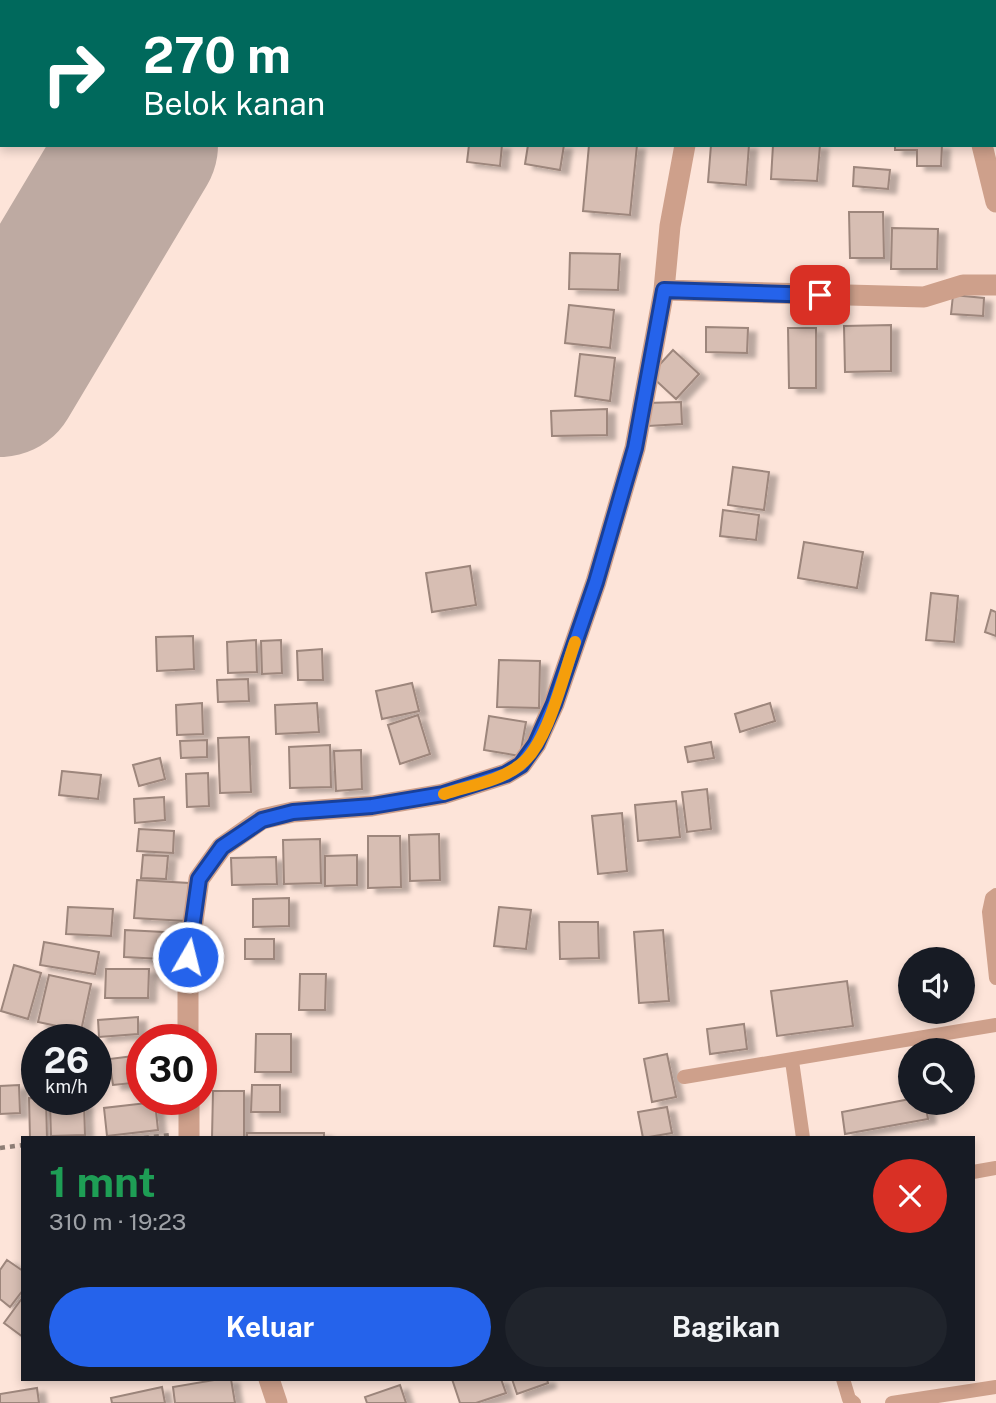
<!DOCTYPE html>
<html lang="id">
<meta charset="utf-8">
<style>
:root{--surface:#171b24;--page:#20242c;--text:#f1f3f6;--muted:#9ea1a6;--accent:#2563eb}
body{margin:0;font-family:"Public Sans",sans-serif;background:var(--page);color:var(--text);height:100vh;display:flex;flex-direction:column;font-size:26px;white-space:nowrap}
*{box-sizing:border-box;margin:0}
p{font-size:23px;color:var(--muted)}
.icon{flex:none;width:38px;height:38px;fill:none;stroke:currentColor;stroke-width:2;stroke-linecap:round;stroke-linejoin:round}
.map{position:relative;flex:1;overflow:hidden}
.details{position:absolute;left:21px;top:1136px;width:954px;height:245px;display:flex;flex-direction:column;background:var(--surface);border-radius:0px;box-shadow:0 4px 10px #0003}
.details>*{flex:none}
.top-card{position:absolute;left:0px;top:0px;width:998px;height:147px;box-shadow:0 4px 10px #0003;background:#00695c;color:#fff;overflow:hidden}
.fabs{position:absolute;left:898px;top:947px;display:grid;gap:14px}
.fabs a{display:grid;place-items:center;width:77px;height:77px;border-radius:50%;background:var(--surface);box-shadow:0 4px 10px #0003;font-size:35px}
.speed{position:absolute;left:21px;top:1024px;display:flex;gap:14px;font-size:35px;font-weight:700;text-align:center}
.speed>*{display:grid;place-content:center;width:91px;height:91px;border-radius:50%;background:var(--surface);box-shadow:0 4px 10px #0003;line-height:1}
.speed small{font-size:18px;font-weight:400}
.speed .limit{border:10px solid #d22;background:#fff;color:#111}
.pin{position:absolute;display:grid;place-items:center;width:60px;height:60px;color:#fff;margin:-30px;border-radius:14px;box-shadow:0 4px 10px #0006}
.me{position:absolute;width:77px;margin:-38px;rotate:8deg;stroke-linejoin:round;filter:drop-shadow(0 0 5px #0008)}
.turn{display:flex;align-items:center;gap:24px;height:147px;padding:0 28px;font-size:32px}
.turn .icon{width:91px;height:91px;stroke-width:2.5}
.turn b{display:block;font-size:49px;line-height:60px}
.round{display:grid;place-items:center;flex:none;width:74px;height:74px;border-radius:37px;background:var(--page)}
.summary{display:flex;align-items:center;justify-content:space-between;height:119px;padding:0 28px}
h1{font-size:42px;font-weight:700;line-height:52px;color:#1e9e55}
.action{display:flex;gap:14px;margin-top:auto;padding:14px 28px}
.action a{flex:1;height:80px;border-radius:42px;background:var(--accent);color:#fff;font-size:28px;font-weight:700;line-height:80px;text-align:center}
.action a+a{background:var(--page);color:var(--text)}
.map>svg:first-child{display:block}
</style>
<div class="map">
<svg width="996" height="1403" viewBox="0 0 996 1403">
<defs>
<filter id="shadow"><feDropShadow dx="8" dy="4.5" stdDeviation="2" flood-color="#0004"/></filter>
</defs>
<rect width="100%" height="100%" fill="#fde4d9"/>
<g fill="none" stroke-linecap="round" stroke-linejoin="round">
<path stroke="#beaaa2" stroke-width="158" d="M226 2 227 0
M0 378 139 145"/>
</g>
<path fill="#d7beb3" stroke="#9d867c" stroke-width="2" filter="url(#shadow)" d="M469 145H502L500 166 467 162Z
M528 145H564L560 170 525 164Z
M589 145H637L630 215 583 211Z
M711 145H749L746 185 708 182Z
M773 145H820L817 181 771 179Z
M895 145H942L941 166H917V150H895Z
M854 167 890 170 888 189 853 186Z
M849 212H883L884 258H850Z
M892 228 938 229 937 269H891Z
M570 253 620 254 618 290 569 289Z
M953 295 984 298 983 316 951 314Z
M569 305 614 310 610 348 565 343Z
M891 325V371L845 372 844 326Z
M706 327 748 328 747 353 706 352Z
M788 328H816V388H789Z
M673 350 699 374 676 399 650 375Z
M580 354 615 358 610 401 575 396Z
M681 402 682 424 648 426 647 403Z
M607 409V435L552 436 551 411Z
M733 467 769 472 764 510 728 505Z
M723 510 759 515 756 540 720 536Z
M804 542 863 552 857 588 798 578Z
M470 566 476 605 432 612 426 573Z
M931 593 958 596 954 642 926 640Z
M991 610 996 612V636L985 632Z
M193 636 194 669 157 671 156 637Z
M256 640 257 672 228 673 227 642Z
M281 640 282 673 262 674 261 641Z
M322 649 323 680H298L297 651Z
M499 660 540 661 539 708 497 707Z
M248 679 249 701 218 702 217 680Z
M412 683 419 711 382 719 376 691Z
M202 703 203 734 177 735 176 705Z
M317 703 319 732 276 734 275 705Z
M770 703 775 721 740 732 735 714Z
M418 715 430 754 400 764 388 725Z
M489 716 526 722 520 756 484 750Z
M249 737 251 792 220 793 218 738Z
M207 740V757L181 758 180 741Z
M711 742 714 758 688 762 685 747Z
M330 745 331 787 290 788 289 747Z
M361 750 362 789 336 791 334 751Z
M160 758 165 779 139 786 133 765Z
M62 771 101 775 98 799 59 795Z
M208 773 209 806 187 807 186 774Z
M707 789 711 829 687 832 682 792Z
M164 797 165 820 135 823 134 799Z
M676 801 680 837 638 841 635 805Z
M622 813 627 871 598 874 592 816Z
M139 829 174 831 173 853 137 851Z
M439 834 440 880 410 881 409 835Z
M368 836H400L401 887 368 888Z
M320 839 321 883 284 884 283 840Z
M143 855 168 856 166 879 141 878Z
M357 855V885L325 886V856Z
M276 857 277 884 232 885 231 858Z
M137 880 189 883 186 921 134 918Z
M289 898V926L253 927V899Z
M68 907 113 909 111 936 66 934Z
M499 907 531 910 526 949 494 946Z
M559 922H598L599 958 560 959Z
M125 930 164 932 162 959 124 957Z
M663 930 669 1001 639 1003 634 932Z
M245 939H274V959H245Z
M44 942 99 952 95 974 40 965Z
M14 965 41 973 28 1019 1 1011Z
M106 969H149L148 998H105Z
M300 974H326L325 1010H299Z
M49 975 91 984 81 1031 38 1022Z
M847 981 853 1026 777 1036 771 991Z
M138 1017V1034L99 1037 98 1020Z
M744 1024 747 1049 710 1054 707 1029Z
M256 1034H291V1072H255Z
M667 1054 676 1097 652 1102 644 1059Z
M142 1055V1082L113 1085 109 1059Z
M19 1085 20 1113 0 1114V1086Z
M252 1085H280V1112H251Z
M213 1091H244V1138H212Z
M29 1098 46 1099 47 1138H30Z
M910 1099V1102H925L928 1119 845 1134 842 1112Z
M155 1102 158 1130 107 1136 104 1108Z
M84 1103 85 1135 51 1136 50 1104Z
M667 1107 672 1133 643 1138 638 1112Z
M247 1133H324V1138H247Z
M7 1260 23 1271V1290L10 1307 0 1299V1270Z
M23 1297V1337L4 1323Z
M220 1379H231L235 1403H175L173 1387Z
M452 1379H501L506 1393 476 1403H460Z
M512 1379H547L548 1383 517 1394Z
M400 1385 406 1403H367L365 1397Z
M162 1387 165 1403H112L111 1398Z
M37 1388 39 1403H0V1394Z"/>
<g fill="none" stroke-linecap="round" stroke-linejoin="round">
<path stroke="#8e7e76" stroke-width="4.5" stroke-dasharray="5 5" stroke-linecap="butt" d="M144 1138 170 1135
M0 1148 23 1145"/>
<path stroke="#cea08b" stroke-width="14" d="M42 0 46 2
M178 0 181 2
M996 895 992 898 989 912 996 978
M792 1061 803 1138
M684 1077 996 1025
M973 1172 996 1168
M843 1379 849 1399 854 1403
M892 1403 996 1387"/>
<path stroke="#cea08b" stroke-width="21" d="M731 2 732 0
M982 145 996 202
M664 290 924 297 963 285H996
M188 1040V957L199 879 222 847 262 819 293 812 372 806 443 794 506 774 521 765 536 744 554 704 596 582 635 448 664 290 670 226 685 145
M189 1099V1138
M269 1379 277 1403"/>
</g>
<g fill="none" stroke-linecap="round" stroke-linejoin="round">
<g stroke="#184099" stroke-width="18">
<path id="route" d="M188 957 199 879 222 847 262 820 293 812 372 806 443 794 506 774 521 765 536 744 554 704 596 582 635 448 664 290 820 295"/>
</g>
<use href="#route" stroke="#2563eb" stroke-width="12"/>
<path stroke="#f59e0b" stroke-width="12" d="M444 794C468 786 500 781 520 765 548 744 563 676 575 642"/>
</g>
</svg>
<div class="fabs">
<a><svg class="icon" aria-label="sound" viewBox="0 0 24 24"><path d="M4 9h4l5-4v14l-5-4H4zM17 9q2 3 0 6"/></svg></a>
<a><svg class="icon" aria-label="search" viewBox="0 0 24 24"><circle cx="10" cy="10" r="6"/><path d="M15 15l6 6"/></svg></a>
</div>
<div class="speed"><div>26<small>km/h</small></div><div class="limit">30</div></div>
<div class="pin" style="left:820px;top:295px;background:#d93025"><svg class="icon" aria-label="arrive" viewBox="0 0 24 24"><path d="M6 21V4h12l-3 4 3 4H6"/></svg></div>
<svg class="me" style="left:188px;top:957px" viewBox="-20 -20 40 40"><circle r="17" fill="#2563eb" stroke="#fff" stroke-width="3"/><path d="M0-11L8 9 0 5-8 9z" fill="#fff"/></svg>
<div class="top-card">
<div class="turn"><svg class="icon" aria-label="right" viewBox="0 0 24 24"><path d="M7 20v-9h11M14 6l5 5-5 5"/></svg><div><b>270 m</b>Belok kanan</div></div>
</div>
<section class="details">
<div class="summary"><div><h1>1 mnt</h1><p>310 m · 19:23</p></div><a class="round" style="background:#d93025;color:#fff"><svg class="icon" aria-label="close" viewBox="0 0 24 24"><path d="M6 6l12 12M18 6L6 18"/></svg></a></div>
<div class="action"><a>Keluar</a><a>Bagikan</a></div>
</section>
</div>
